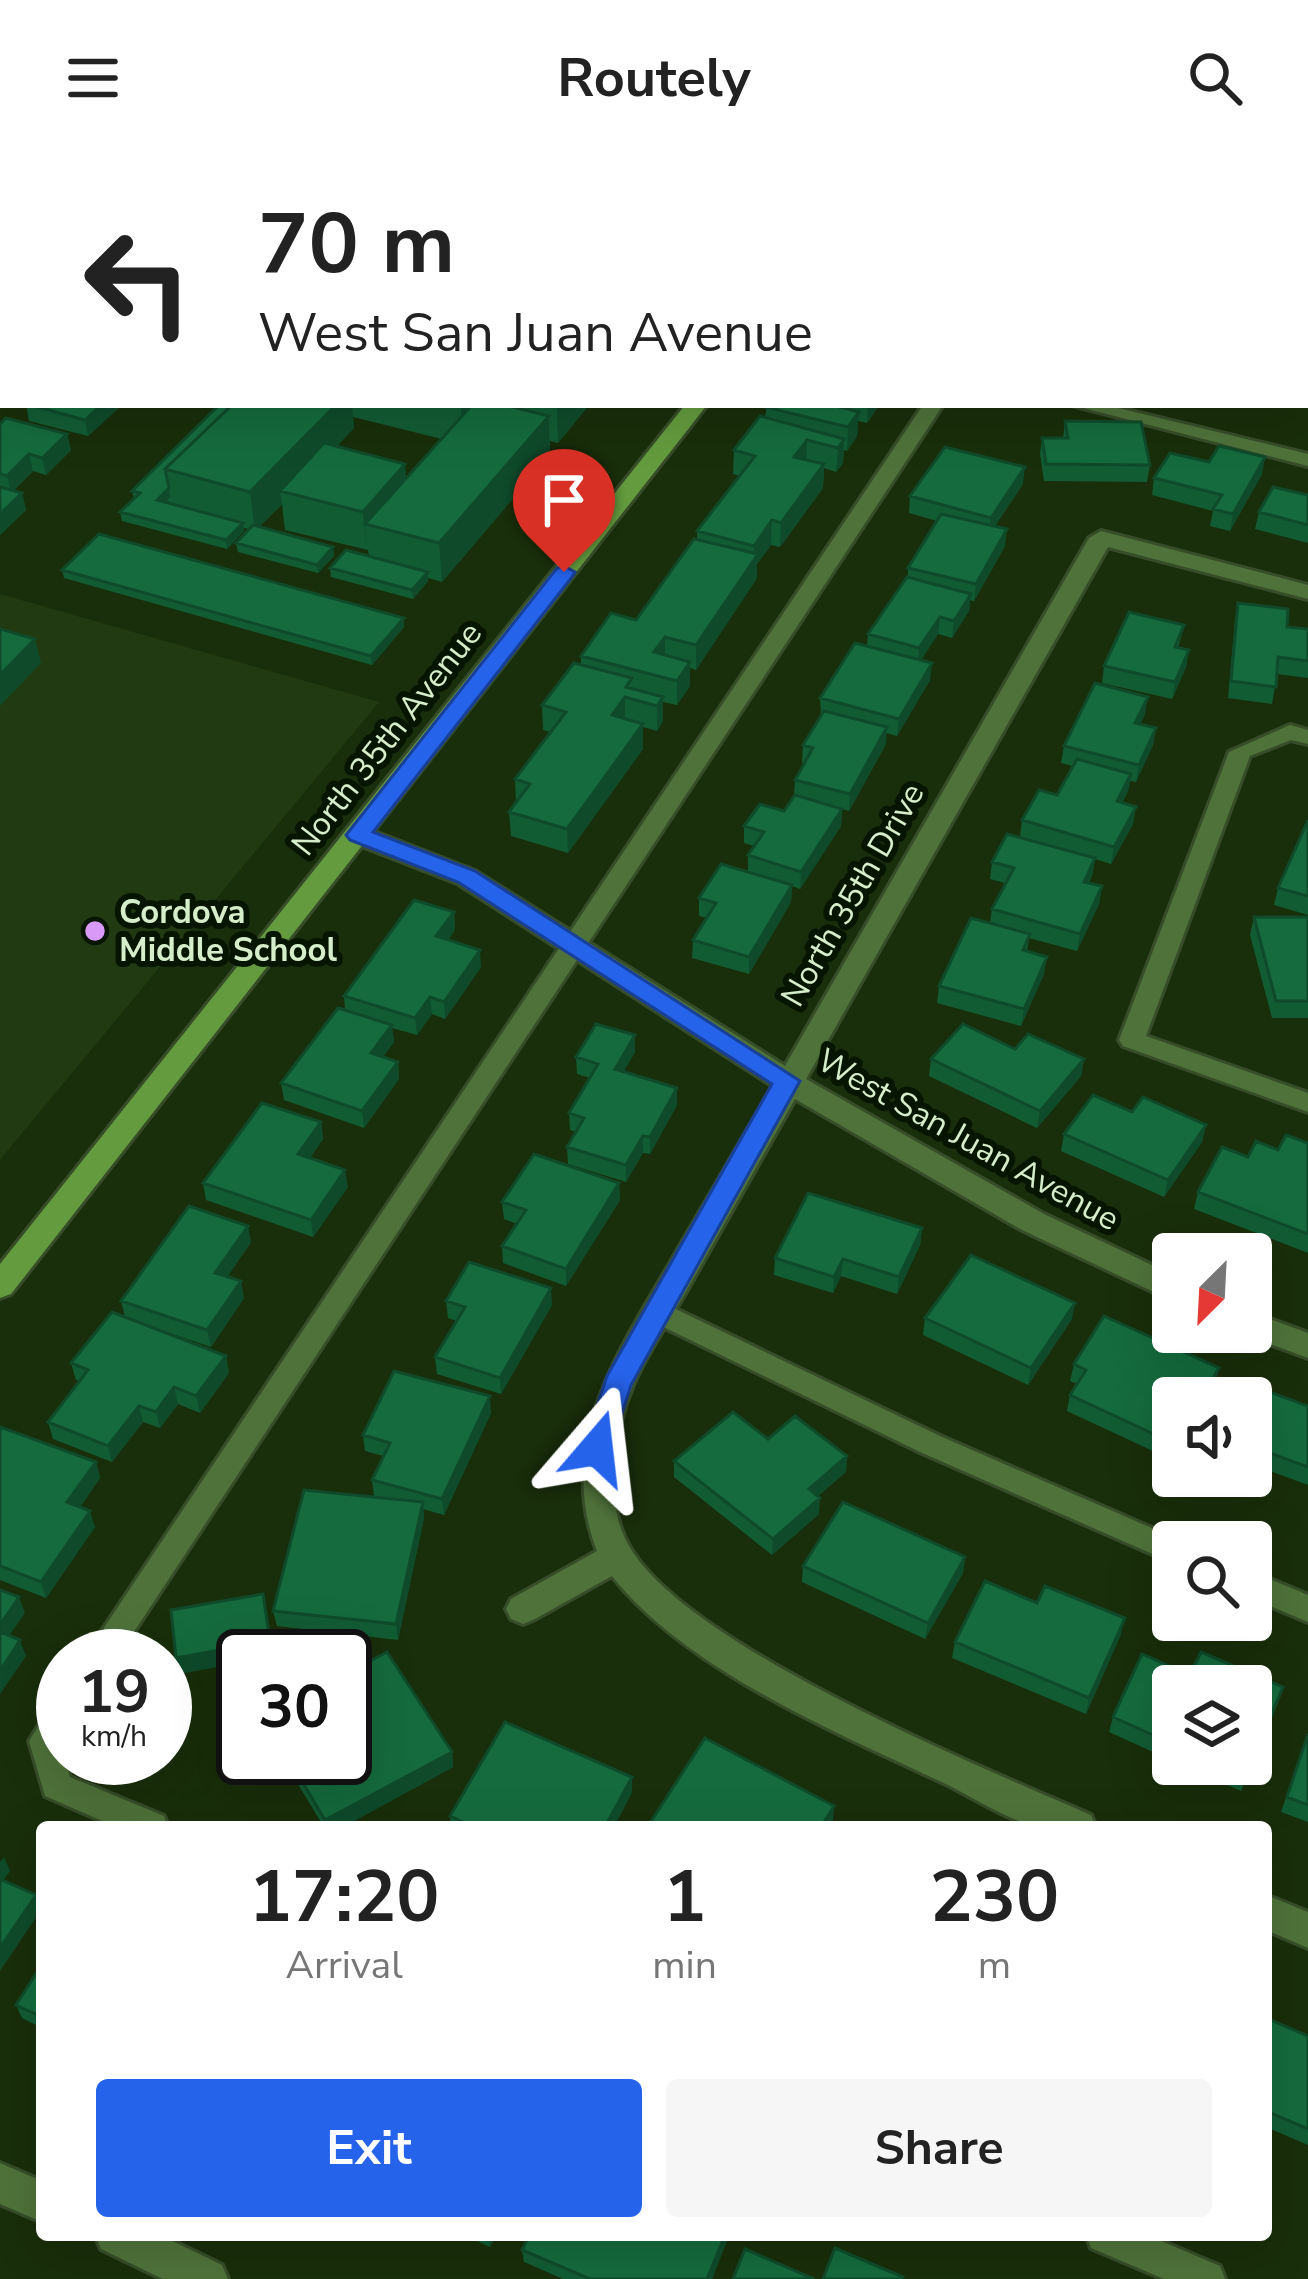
<!DOCTYPE html>
<style>
:root{--surface:#fff;--page:#f6f6f6;--text:#222;--muted:#767676;--accent:#2563eb}
body{margin:0;font-family:"Nunito Sans",sans-serif;background:var(--page);color:var(--text);height:100vh;display:flex;flex-direction:column;font-size:45px;white-space:nowrap}
*{box-sizing:border-box;margin:0}
p{font-size:39px;color:var(--muted)}
.icon{flex:none;width:66px;height:66px;fill:none;stroke:currentColor;stroke-width:2;stroke-linecap:round;stroke-linejoin:round}
.map{position:relative;flex:1;overflow:hidden}
.details{position:absolute;left:36px;top:1665px;width:1236px;height:420px;display:flex;flex-direction:column;background:var(--surface);border-radius:12px;box-shadow:0 12px 48px #0002}
.details>*{flex:none}
.hud{position:absolute;left:0px;top:0px;width:1308px;height:252px;box-shadow:0 12px 48px #0002;background:#fff;color:var(--text);overflow:hidden}
.needle{width:78px;rotate:204deg}
.fabs{position:absolute;left:1152px;top:1077px;display:grid;gap:24px}
.fabs a{display:grid;place-items:center;width:120px;height:120px;border-radius:12px;background:var(--surface);box-shadow:0 12px 48px #0002;font-size:60px}
.speed{position:absolute;left:36px;top:1473px;display:flex;gap:24px;font-size:60px;font-weight:700;text-align:center}
.speed>*{display:grid;place-content:center;width:156px;height:156px;border-radius:50%;background:var(--surface);box-shadow:0 12px 48px #0002;line-height:1}
.speed small{font-size:30px;font-weight:400}
.speed .limit{border:6px solid #111;border-radius:18px;background:#fff;color:#111}
.pin{position:absolute;display:grid;place-items:center;width:102px;height:102px;color:#fff;margin:-123px -51px;border-radius:50% 50% 50% 0;rotate:-45deg;box-shadow:0 0 12px #0007}
.pin .icon{rotate:45deg}
.me{position:absolute;width:132px;margin:-66px;rotate:17deg;stroke-linejoin:round;filter:drop-shadow(0 0 9px #0008)}
.turn{display:flex;align-items:center;gap:42px;height:252px;padding:0 60px;font-size:54px}
.turn .icon{width:156px;height:156px;stroke-width:2.5}
.turn b{display:block;font-size:84px;line-height:102px}
.eta{display:flex;justify-content:space-evenly;align-items:center;height:204px;text-align:center}
.eta b{font-size:72px;font-weight:700;line-height:84px}
.primary-button{display:flex;gap:24px;margin-top:auto;padding:24px 60px}
.primary-button a{flex:1;height:138px;border-radius:12px;background:var(--accent);color:#fff;font-size:48px;font-weight:700;line-height:138px;text-align:center}
.primary-button a+a{background:var(--page);color:var(--text)}
header{display:flex;justify-content:space-between;align-items:center;height:156px;padding:0 60px;background:var(--surface);font-size:54px;font-weight:700}
.map>svg:first-child{display:block}
</style>
<header><svg class="icon" aria-label="menu" viewBox="0 0 24 24"><path d="M4 6h16M4 12h16M4 18h16"/></svg>Routely<svg class="icon" aria-label="search" viewBox="0 0 24 24"><circle cx="10" cy="10" r="6"/><path d="M15 15l6 6"/></svg></header>
<div class="map">
<svg width="1308" height="2123" viewBox="0 0 1308 2123">
<rect width="100%" height="100%" fill="#192e0a"/>
<path fill="#223a11" d="M0 438 379 546 0 1004Z"/>
<g fill="none" stroke-linecap="round" stroke-linejoin="round">
<g stroke="#374d29" stroke-width="6">
<path id="lane" d="M0 0 10 3H3V11Z
M923 249H943L118 1500H85Z
M1072 249H1106L1308 298V310Z
M1290 569 1308 574V588L1291 584 1250 600 1146 880 1308 937V956L1123 890 1119 884 1229 596Z
M657 1144 940 1280 1184 1386H1173V1407L920 1296 647 1163 643 1155 647 1147Z
M1251 1415 1308 1439V1466L1251 1442Z
M63 1544 61 1587 70 1621 164 1660 168 1671H116L45 1640 29 1585 52 1548Z
M1086 2079H1147L1220 2110 1225 2123H1164L1091 2092Z"/>
</g>
<g stroke="#374d29" stroke-width="6">
<path id="street" d="M0 113 3 114V126L0 125Z
M1305 175H1308V188H1305Z
M1101 375 1308 429V443L1108 391 806 923 1044 1058 1173 1119V1145L1022 1074 795 943C759 1006 723 1070 687 1134 669 1165 647 1196 633 1229 614 1274 603 1346 629 1390 686 1490 981 1611 1091 1659L1096 1671C1079 1671 1058 1674 1041 1671 1010 1666 976 1643 948 1629 840 1578 687 1515 612 1420L535 1463 523 1468 511 1463 506 1453 511 1443 597 1395C554 1284 623 1190 676 1097 708 1041 741 986 773 930L457 727 349 685 345 679 358 670 367 673 475 715 785 910 1089 382Z
M1251 1156 1308 1177V1202L1240 1177 1251 1176Z
M1266 1739 1308 1756V1792L1266 1774Z
M0 2007 42 2025V2066L0 2048Z
M95 2079H160L222 2109 228 2123H163L101 2093Z"/>
</g>
<g stroke="#374d29" stroke-width="6">
<path id="secondary" d="M492 0H522L525 3H495Z
M880 0H900L878 3Z
M685 249H707L11 1138 0 1142V1108Z"/>
</g>
<use href="#lane" fill="#4f723a" fill-rule="evenodd"/>
<use href="#street" fill="#4f723a" fill-rule="evenodd"/>
<use href="#secondary" fill="#649b3e" fill-rule="evenodd"/>
</g>
<path fill="#125c34" fill-rule="evenodd" d="M142 0H188L185 3H156Z
M969 0H1126L1124 3H984Z
M26 249H122L88 280 29 265Z
M219 249H589L558 287 550 285V299L442 426 428 422V425L413 443 331 421 330 412 369 400 368 394 285 374 282 348 259 371 333 391 334 400 318 417 238 396 236 387 249 373 244 372V375L227 393 122 365 120 356 134 343 132 335ZM353 261 442 283 407 322 337 290 354 272Z
M767 249H879L867 267 858 265 857 280 847 295 844 294 843 307 836 316 824 312 823 332 780 391 771 389 757 408V422L696 514 690 512V530L677 549 663 546V565L657 575 643 571V593L568 697 511 680 509 656 516 646 515 623 551 576 543 574 542 549 581 508V500L636 464 697 383V375L740 320 733 318 734 294 765 261Z
M1065 265 1150 309 1147 326 1044 325 1040 298 1042 282H1063Z
M0 268 67 278 71 294 46 319 33 315 13 335 22 337 26 354 0 379Z
M1262 318 1230 375 1210 370 1213 355 1152 339 1154 322Z
M1023 328 995 370 1005 390 974 445 970 444 969 455 952 482 938 478 921 504 930 524 897 580 886 577V588L849 655 842 653 841 670 800 733 792 730 791 746 749 818 692 802 693 784 707 762 699 760V742L748 716V699L754 690 744 687V670L784 655 794 640 795 624 805 607H802L803 589 821 560 820 542 867 490 868 478 908 421V412L937 365 909 357 910 340Z
M1308 339V387L1255 373 1259 356Z
M62 414 404 462V471L372 509 64 422Z
M1238 447 1287 471 1308 473V522L1277 518 1272 548 1228 542 1235 464Z
M1184 469 1178 492 1189 494 1186 511 1172 543 1102 527 1104 510Z
M1145 558 1140 568 1156 572 1153 589 1136 626 1130 625 1128 635 1122 647 1136 651 1133 668 1111 708 1095 703 1092 720 1089 727 1102 730 1099 748 1077 795 1029 782 1027 795 1044 818 1021 870 937 847 939 830 990 767 992 753 1005 727 990 723 992 706 1020 681 1022 664 1057 639 1073 610 1061 607 1064 590Z
M1308 664V759L1274 749 1278 732Z
M454 756 455 774 448 784 481 811 445 863 432 858 417 879 392 872 394 886 382 901 398 906 399 923 364 972 284 944 281 927 345 854 344 840Z
M1254 761H1308V862H1272L1250 779Z
M1015 893 1084 903 1081 920 1037 972 929 920 931 903Z
M635 896 623 916 677 932V949L650 998 643 997 626 1026 568 1008 567 991 576 976 570 974 569 957 590 922 577 918 576 901Z
M1132 956 1206 969 1202 986 1164 1041 1061 995 1064 978Z
M321 966 323 983 310 1002 348 1031 313 1081 206 1044 203 1027Z
M1308 987V1097L1194 1053 1198 1036 1248 1001Z
M619 1027 620 1044 566 1130 503 1107 502 1090 517 1068 504 1063 502 1046Z
M922 1072 920 1089 897 1138 841 1120 833 1137 774 1119 775 1102Z
M251 1086 227 1121 244 1142 211 1191 140 1167 226 1200 229 1217 200 1257 178 1248 160 1272 143 1266 112 1306 53 1283 48 1266 80 1225 76 1224 71 1207 125 1161 121 1145Z
M446 1145 552 1149 501 1238 437 1218 435 1201 457 1165 448 1162Z
M925 1162 1072 1163 1028 1229 923 1179Z
M1074 1208 1215 1229 1207 1242H1173V1299L1170 1303 1067 1255 1070 1239 1077 1228 1070 1225Z
M1251 1242 1308 1250V1329L1251 1308Z
M491 1257 444 1359 423 1353 424 1362 398 1484 277 1470 273 1455 382 1342 374 1340 372 1324 383 1300 365 1295 363 1279Z
M0 1271 96 1306 100 1322 80 1351 95 1371 46 1442 0 1424Z
M768 1283 847 1300 846 1316 818 1340 819 1358 772 1399 674 1321V1305Z
M965 1401 963 1417 925 1483 802 1426 803 1410Z
M1037 1447 1121 1478 1086 1558 952 1502 955 1486Z
M1190 1519 1278 1547 1241 1635 1180 1608H1251L1173 1530V1605L1109 1576 1113 1561Z
M1308 1577V1666L1281 1656Z
M452 1596 453 1611 343 1671H324L282 1602H345Z
M632 1621V1636L614 1671H451L450 1660Z
M42 1808V1872L22 1862 16 1849Z
M1266 1862 1308 1880V1989L1266 1971Z
M464 2079H496L490 2091Z
M729 2079 712 2123H563L524 2106 522 2094Z"/>
<path fill="#0f4b2b" d="M3 36V55L0 58V39Z
M101 249H122L88 280 85 264Z
M336 249H352L354 272 291 338 280 335 282 348 255 375 250 336Z
M462 249H487L464 288 461 250Z
M557 249H589L558 287Z
M868 249H879L867 267Z
M859 256 857 280 847 295 848 271Z
M549 260 550 299 442 426 439 387Z
M67 278 71 294 46 319 42 302Z
M844 283 843 307 836 316 838 292Z
M807 284 806 308 794 301Z
M29 298 33 315 11 337 7 320Z
M1265 301 1262 318 1230 375 1233 358Z
M405 308 409 347 365 368 367 395 363 356Z
M824 308 823 332 780 391 781 367Z
M1025 311 1023 328 989 378 991 362Z
M169 332 170 341 159 353 157 344Z
M22 337 26 354 0 379V358Z
M772 364 771 389 757 408V422L696 514V489L753 405 754 390Z
M243 367 244 375 227 393 226 384Z
M1007 373 1005 390 974 445 976 428Z
M333 391 334 400 318 417 317 409Z
M428 416V425L413 443 412 434Z
M971 438 969 455 952 482 954 465Z
M940 461 938 478 918 509 919 492Z
M404 462V471L372 509 371 500Z
M665 481V506L654 521V496Z
M35 483 41 507 0 550V519Z
M1189 494 1186 511 1172 543 1175 526Z
M690 506V530L677 549V525Z
M932 507 930 524 897 580 899 563Z
M625 541V566L612 559Z
M663 541V565L657 575V550Z
M1148 541 1145 558 1132 584 1135 567Z
M643 568V593L568 697 567 673Z
M887 571 886 588 849 655 850 638Z
M1156 572 1153 589 1136 626 1139 609Z
M1131 618 1128 635 1114 662 1117 645Z
M1136 651 1133 668 1111 708 1114 691Z
M842 653 841 670 800 733 801 716Z
M1095 702 1092 720 1081 743 1084 726Z
M792 729 791 746 749 818V801Z
M1102 730 1099 748 1077 795 1080 778Z
M454 756 455 774 438 797 436 780Z
M480 794 481 811 445 863 444 846Z
M1047 801 1044 818 1021 870 1024 853Z
M430 841 432 858 417 879 415 862Z
M392 869 394 886 373 915 371 897Z
M635 879V896L615 930V913Z
M1084 903 1081 920 1037 972 1040 955Z
M398 906 399 923 364 972 362 955Z
M677 932V949L650 998V981Z
M321 966 323 983 301 1015 298 998Z
M1206 969 1202 986 1164 1041 1168 1024Z
M643 980V997L626 1026V1009Z
M345 1014 348 1031 313 1081 311 1064Z
M619 1027 620 1044 566 1130V1113Z
M248 1070 251 1086 218 1134 215 1117Z
M922 1072 920 1089 897 1138 899 1121Z
M843 1103 841 1120 833 1137 834 1121Z
M241 1125 244 1142 211 1191 207 1174Z
M551 1132 552 1149 501 1238 500 1222Z
M1075 1147 1072 1163 1028 1229 1031 1212Z
M226 1200 229 1217 200 1257 196 1240Z
M1219 1212 1215 1229 1207 1242H1201Z
M174 1231 178 1248 160 1272 156 1256Z
M490 1240 491 1257 444 1359 442 1343Z
M139 1250 143 1266 112 1306 108 1290Z
M847 1300 846 1316 808 1349 809 1333Z
M96 1306 100 1322 72 1363 67 1346Z
M820 1342 819 1358 772 1399 773 1383Z
M423 1346 424 1362 398 1484 396 1468Z
M90 1355 95 1371 46 1442 41 1426Z
M965 1401 963 1417 925 1483 928 1467Z
M263 1438 273 1500H243V1506L180 1518 176 1502Z
M19 1441 25 1457 2 1490 0 1469Z
M1125 1462 1121 1478 1086 1558 1089 1542Z
M20 1484 26 1500 0 1538V1515Z
M452 1596 453 1611 343 1671H327L325 1664Z
M632 1621V1636L614 1671H605Z
M834 1650 833 1665 829 1671H821Z
M4 1701 10 1715 0 1729V1706Z
M36 1739 41 1754 0 1815V1792Z
M489 2079H496L490 2091Z
M725 2079H729L712 2123H707Z"/>
<path fill="#156b3d" stroke="#0f4b2b" stroke-width="3" d="M1273 0H1308V13H1305V3H1271Z
M30 249H101L85 264Z
M219 249H232L165 313 169 332 157 344 243 367 226 384 120 356 140 337 132 335Z
M232 249H336L250 336 165 313Z
M472 249H504L549 260 439 387 365 368Z
M767 249H832L859 256 848 271 765 251Z
M760 260 844 283 838 292 807 284 794 301 824 308 781 367 772 364 754 390 697 375 755 300 734 294Z
M6 262 67 278 42 302 29 298 7 320 0 318V268Z
M1065 265 1141 266 1150 309 1046 308 1042 282H1068Z
M324 287 405 308 363 356 280 335Z
M1219 290 1265 301 1233 358 1213 353 1222 339 1154 322 1170 297 1209 306Z
M945 291 1025 311 991 362 910 340Z
M0 331 22 337 0 358Z
M1273 331 1308 339V369L1259 356Z
M941 358 1007 373 976 428 908 412Z
M253 369 333 391 317 409 236 387Z
M99 378 404 462 371 500 62 414Z
M694 383 758 398 696 489 665 481 654 496 690 506 677 525 581 500 611 457 636 464Z
M346 394 428 416 412 434 330 412Z
M907 421 971 438 954 465 940 461 919 492 868 478Z
M1238 447 1288 453 1287 471 1308 473V505L1278 501 1276 531 1231 525Z
M1129 456 1184 469 1175 491 1189 494 1175 526 1104 510Z
M0 473 35 483 0 519Z
M855 487 932 507 899 563 820 542Z
M574 507 632 522 626 531 663 541 657 550 625 541 612 559 643 568 567 673 509 656 530 628 515 623 566 556 542 549Z
M1095 527 1148 541 1135 567 1156 572 1139 609 1064 590Z
M824 555 887 571 850 638 795 624 813 592 803 589Z
M1077 603 1131 618 1117 645 1136 651 1114 691 1022 664 1039 634 1057 639Z
M795 639 842 653 801 716 748 699 764 676 744 670 760 648 784 655Z
M1308 664V740L1278 732Z
M1007 678 1095 702 1084 726 1102 730 1080 778 992 753 1014 712 992 706Z
M721 708 792 729 749 801 693 784 716 747 699 742Z
M414 744 454 756 436 780 480 794 444 846 430 841 415 862 344 840Z
M1254 761H1308V845H1276Z
M971 762 1030 778 1023 794 1047 801 1024 853 939 830Z
M338 852 392 869 371 897 398 906 362 955 281 927Z
M596 868 635 879 615 913 677 932 650 981 643 980 626 1009 567 991 584 962 569 957 598 908 576 901Z
M963 868 1015 893 1028 878 1084 903 1040 955 931 903Z
M1093 939 1132 956 1143 941 1206 969 1168 1024 1064 978Z
M262 947 321 966 298 998 345 1014 311 1064 203 1027Z
M1286 979 1308 987V1078L1198 1036 1222 991 1248 1001 1256 985 1278 994Z
M534 998 619 1027 566 1113 502 1090 526 1054 502 1046Z
M808 1037 922 1072 899 1121 843 1103 834 1121 775 1102Z
M189 1050 248 1070 215 1117 241 1125 207 1174 121 1145Z
M971 1099 1075 1147 1031 1212 925 1162Z
M469 1106 551 1132 500 1222 435 1201 465 1151 446 1145Z
M112 1156 226 1200 196 1240 174 1231 156 1256 139 1250 108 1290 48 1266 88 1214 71 1207Z
M1104 1160 1219 1212 1201 1242H1173V1287L1070 1239 1086 1214 1074 1208Z
M394 1215 490 1240 442 1343 372 1324 390 1287 363 1279Z
M1240 1225 1308 1250V1311L1251 1290V1242H1232Z
M733 1256 768 1283 795 1260 847 1300 809 1333 820 1342 773 1383 674 1305Z
M0 1271 96 1306 67 1346 90 1355 41 1426 0 1410Z
M304 1334 423 1346 396 1468 273 1455Z
M843 1346 965 1401 928 1467 803 1410Z
M985 1425 1037 1447 1045 1430 1125 1462 1089 1542 955 1486Z
M0 1434 19 1441 0 1469Z
M263 1438 270 1485 176 1502 171 1454Z
M0 1476 20 1484 0 1515Z
M387 1496 452 1596 325 1664 288 1602H345V1518Z
M1201 1496 1283 1531 1246 1620 1219 1608H1251V1530H1173V1588L1113 1561 1142 1498 1190 1519Z
M505 1566 632 1621 605 1671H474L450 1660Z
M1308 1578V1649L1287 1641Z
M705 1582 834 1650 821 1671 648 1670Z
M0 1723 36 1739 0 1792Z
M42 1808V1861L16 1849Z
M1266 1862 1308 1880V1973L1266 1955Z
M529 2079H725L707 2123H590L522 2094Z
M835 2092 903 2121 902 2123H823Z
M745 2093 814 2123H733Z"/>
<path fill="#2563eb" stroke="#184099" stroke-width="3" d="M564 410 575 416 572 421 373 676 475 715 800 925 631 1229 608 1301H587L583 1292 607 1220 772 928 458 726 350 684 346 679 557 412Z"/>
<circle fill="#d99af7" stroke="#061500" stroke-width="4.5" cx="95" cy="775" r="12"/>
<g text-anchor="middle" dominant-baseline="central" stroke-width="12" stroke-linejoin="round" paint-order="stroke">
<g font-size="33" fill="#d6edc9" stroke="#061500">
<text transform="translate(387 583) rotate(-52)">North 35th Avenue</text>
<text transform="translate(853 739) rotate(-60)">North 35th Drive</text>
<text transform="translate(968 984) rotate(29)">West San Juan Avenue</text>
</g>
<g font-size="33" font-weight="bold" fill="#d6edc9" stroke="#061500" text-anchor="start">
<text x="119" y="756">Cordova<tspan x="119" dy="38">Middle School</tspan></text>
</g>
</g>
</svg>
<div class="fabs">
<a><svg class="needle" viewBox="-14 -14 28 28"><path d="M0-13l5 13h-10z" fill="#e53935"/><path d="M0 13l5-13h-10z" fill="#767676"/></svg></a>
<a><svg class="icon" aria-label="sound" viewBox="0 0 24 24"><path d="M4 9h4l5-4v14l-5-4H4zM17 9q2 3 0 6"/></svg></a>
<a><svg class="icon" aria-label="search" viewBox="0 0 24 24"><circle cx="10" cy="10" r="6"/><path d="M15 15l6 6"/></svg></a>
<a><svg class="icon" aria-label="layers" viewBox="0 0 24 24"><path d="M12 4l9 5-9 5-9-5zM3 14l9 5 9-5"/></svg></a>
</div>
<div class="speed"><div>19<small>km/h</small></div><div class="limit">30</div></div>
<div class="pin" style="left:564px;top:416px;background:#d93025"><svg class="icon" aria-label="arrive" viewBox="0 0 24 24"><path d="M6 21V4h12l-3 4 3 4H6"/></svg></div>
<svg class="me" style="left:597px;top:1292px" viewBox="-20 -20 40 40"><path d="M0-17L14 15 0 8-14 15z" fill="#2563eb" stroke="#fff" stroke-width="4"/></svg>
<div class="hud">
<div class="turn"><svg class="icon" aria-label="left" viewBox="0 0 24 24"><path d="M17 20v-9H6M10 6l-5 5 5 5"/></svg><div><b>70 m</b>West San Juan Avenue</div></div>
</div>
<section class="details">
<div class="eta">
<div><b>17:20</b><p>Arrival</p></div>
<div><b>1</b><p>min</p></div>
<div><b>230</b><p>m</p></div>
</div>
<div class="primary-button"><a>Exit</a><a>Share</a></div>
</section>
</div>
